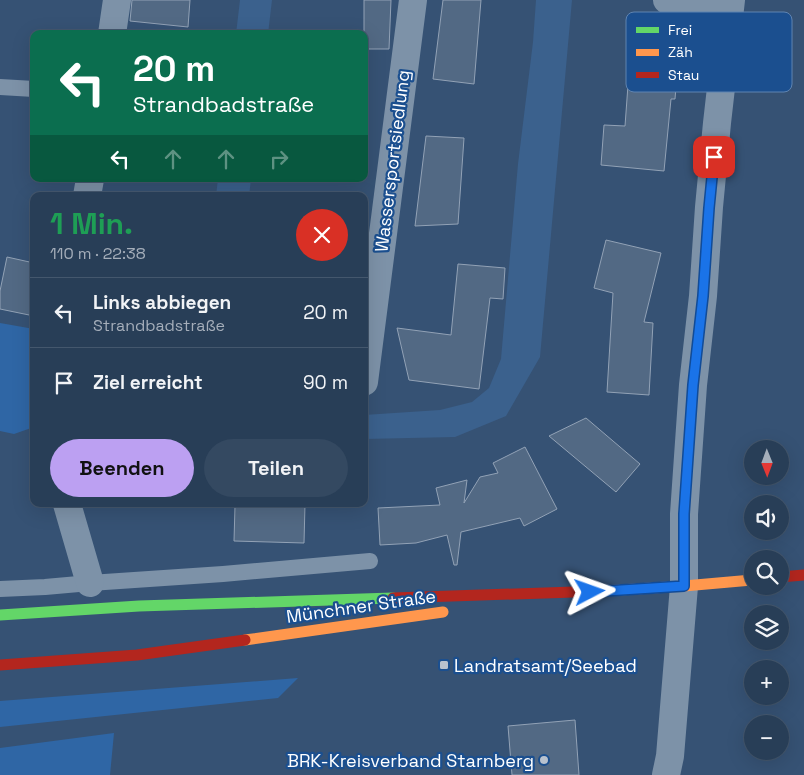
<!DOCTYPE html>
<html lang="de">
<meta charset="utf-8">
<style>
:root{--surface:#283e57;--page:#344961;--text:#f1f3f6;--muted:#a5aeba;--line:#44576d;--accent:#bca0f2}
body{margin:0;font-family:"Space Grotesk",sans-serif;background:var(--page);color:var(--text);height:100vh;display:flex;flex-direction:column;font-size:19px;white-space:nowrap}
*{box-sizing:border-box;margin:0}
p{font-size:16px;color:var(--muted)}
.icon{flex:none;width:28px;height:28px;fill:none;stroke:currentColor;stroke-width:2;stroke-linecap:round;stroke-linejoin:round}
.map{position:relative;flex:1;overflow:hidden}
.details{position:absolute;left:30px;top:192px;width:338px;height:315px;display:flex;flex-direction:column;background:var(--surface);border-radius:10px;box-shadow:0 5px 20px #0002,0 0 0 1px var(--line)}
.details>*{flex:none}
.top-card{position:absolute;left:30px;top:30px;width:338px;height:152px;border-radius:10px;box-shadow:0 5px 20px #0002,0 0 0 1px var(--line);background:#0b6e4f;color:#fff;overflow:hidden}
.needle{width:32px;rotate:179deg}
.fabs{position:absolute;left:744px;top:440px;display:grid;gap:10px}
.fabs a{display:grid;place-items:center;width:45px;height:45px;border-radius:50%;background:var(--surface);box-shadow:0 5px 20px #0002,0 0 0 1px var(--line);font-size:25px}
.pin{position:absolute;display:grid;place-items:center;width:42px;height:42px;color:#fff;margin:-21px;border-radius:10px;box-shadow:0 2px 8px #0006}
.me{position:absolute;width:55px;margin:-28px;rotate:86deg;stroke-linejoin:round;filter:drop-shadow(0 0 4px #0008)}
.turn{display:flex;align-items:center;gap:18px;height:105px;padding:0 20px;font-size:22px}
.turn .icon{width:65px;height:65px;stroke-width:2.5}
.turn b{display:block;font-size:35px;line-height:42px}
.lanes{display:flex;align-items:center;height:48px;padding:0 20px;background:#0003;justify-content:center;gap:25px;direction:ltr}
.lanes .off{opacity:.35}
.round{display:grid;place-items:center;flex:none;width:52px;height:52px;border-radius:26px;background:var(--page)}
.summary{display:flex;align-items:center;justify-content:space-between;height:85px;padding:0 20px}
h1{font-size:30px;font-weight:700;line-height:38px;color:#1e9e55}
.primary-button{display:flex;gap:10px;margin-top:auto;padding:10px 20px}
.primary-button a{flex:1;height:58px;border-radius:30px;background:var(--accent);color:#111;font-size:20px;font-weight:700;line-height:58px;text-align:center}
.primary-button a+a{background:var(--page);color:var(--text)}
ul{padding:0;list-style:none}
li{display:flex;align-items:center;gap:15px;height:70px;padding:0 20px;border-top:1px solid var(--line)}
li div{flex:1}
li b{display:block;font-size:19px}
li em{font-style:normal}
.map>svg:first-child{display:block}
</style>
<div class="map">
<svg width="804" height="775" viewBox="0 0 804 775">
<rect width="100%" height="100%" fill="#365274"/>
<path fill="#2f66a5" d="M0 323 34 329V427L14 434 0 431Z
M298 678 278 698 0 727V701Z
M114 733 110 775H0V748Z"/>
<path fill="#3b618d" d="M240 0H272L268 34H236Z
M536 0H572L540 357 506 416 455 437 364 439V415L440 410 472 402 489 388 501 359 518 164 533 42Z
M218 179H251L249 196H216Z"/>
<path fill="#526984" stroke="#92a2b6" d="M132 0H190L188 27 130 21Z
M364 0H391L389 49H364Z
M443 0H481L474 84 433 79Z
M631 44 679 49 675 99H671L664 171 601 165 604 125 625 126Z
M426 136 464 138 458 224 415 226Z
M606 240 661 253 644 322 653 323 649 395 607 392 613 293 594 288Z
M7 257 34 263V316L0 309V291Z
M458 264 505 268 503 299 490 298 479 389 409 380 397 328 451 335Z
M586 418 640 464 616 492 549 436Z
M525 447 557 509 524 526 520 518 461 532 457 565H454L447 535 416 543 380 545 378 508 440 505 436 488 467 480 464 503 480 477 498 473 493 463Z
M251 504H305L304 543 234 541 235 506H251Z
M575 720 579 775H512L508 726Z"/>
<g fill="none" stroke-linecap="round" stroke-linejoin="round">
<path stroke="#7d92a8" stroke-width="16" d="M0 87 34 89
M0 589 45 587 90 583 223 574 370 561"/>
<path stroke="#7d92a8" stroke-width="28" d="M667 0 730 15
M112 34 117 0
M87 196 90 179
M364 382 413 0
M67 504 90 583
M666 775 670 756 684 586V514L693 385 703 296 709 207 717 123 731 0"/>
<path stroke="#63d668" stroke-width="11" d="M0 615 139 606 393 598"/>
<path stroke="#ff974d" stroke-width="11" d="M603 591 684 586 752 580
M245 640 443 612"/>
<path stroke="#b3261e" stroke-width="11" d="M780 577 804 575
M393 598 603 591
M0 665 137 655 245 640"/>
</g>
<g fill="none" stroke-linecap="round" stroke-linejoin="round">
<g stroke="#114b97" stroke-width="12">
<path id="route" d="M590 592 684 586V514L693 385 703 296 709 208 714 157"/>
</g>
<use href="#route" stroke="#1a73e8" stroke-width="9"/>
</g>
<g fill="#b9c2ce" stroke="#1b4f8f" stroke-width="2">
<rect x="439" y="660" width="10" height="10" rx="2.5"/>
<circle cx="544" cy="760" r="5"/>
</g>
<g text-anchor="middle" dominant-baseline="central" stroke-width="4.5" stroke-linejoin="round" paint-order="stroke">
<g font-size="18" fill="#fff" stroke="#1b4f8f">
<text transform="translate(392 161) rotate(-83)">Wassersportsiedlung</text>
<text transform="translate(361 606) rotate(-8)">Münchner Straße</text>
</g>
<g font-size="18" fill="#fff" stroke="#1b4f8f" text-anchor="start">
<text x="454" y="665">Landratsamt/Seebad</text>
<text x="534" y="760" text-anchor="end">BRK-Kreisverband Starnberg</text>
</g>
</g>
<rect x="626" y="12" width="166" height="80" rx="8" fill="#1b4f8f" stroke="#5f84b1" stroke-width="1"/>
<rect x="636" y="27" width="23" height="6" fill="#63d668"/>
<rect x="636" y="49" width="23" height="7" fill="#ff974d"/>
<rect x="636" y="72" width="23" height="6" fill="#b3261e"/>
<g font-size="14" fill="#fff">
<text x="668" y="35">Frei</text>
<text x="668" y="57">Zäh</text>
<text x="668" y="80">Stau</text>
</g>
</svg>
<div class="fabs">
<a><svg class="needle" viewBox="-14 -14 28 28"><path d="M0-13l5 13h-10z" fill="#e53935"/><path d="M0 13l5-13h-10z" fill="#a5aeba"/></svg></a>
<a><svg class="icon" aria-label="sound" viewBox="0 0 24 24"><path d="M4 9h4l5-4v14l-5-4H4zM17 9q2 3 0 6"/></svg></a>
<a><svg class="icon" aria-label="search" viewBox="0 0 24 24"><circle cx="10" cy="10" r="6"/><path d="M15 15l6 6"/></svg></a>
<a><svg class="icon" aria-label="layers" viewBox="0 0 24 24"><path d="M12 4l9 5-9 5-9-5zM3 14l9 5 9-5"/></svg></a>
<a>+</a>
<a>−</a>
</div>
<div class="pin" style="left:714px;top:157px;background:#d93025"><svg class="icon" aria-label="arrive" viewBox="0 0 24 24"><path d="M6 21V4h12l-3 4 3 4H6"/></svg></div>
<svg class="me" style="left:590px;top:592px" viewBox="-20 -20 40 40"><path d="M0-17L14 15 0 8-14 15z" fill="#1a73e8" stroke="#fff" stroke-width="4"/></svg>
<div class="top-card">
<div class="turn"><svg class="icon" aria-label="left" viewBox="0 0 24 24"><path d="M17 20v-9H6M10 6l-5 5 5 5"/></svg><div><b>20 m</b>Strandbadstraße</div></div>
<div class="lanes"><svg class="icon" aria-label="left" viewBox="0 0 24 24"><path d="M17 20v-9H6M10 6l-5 5 5 5"/></svg><svg class="icon off" aria-label="ahead" viewBox="0 0 24 24"><path d="M12 20V5M6 11l6-6 6 6"/></svg><svg class="icon off" aria-label="ahead" viewBox="0 0 24 24"><path d="M12 20V5M6 11l6-6 6 6"/></svg><svg class="icon off" aria-label="right" viewBox="0 0 24 24"><path d="M7 20v-9h11M14 6l5 5-5 5"/></svg></div>
</div>
<section class="details">
<div class="summary"><div><h1>1 Min.</h1><p>110 m · 22:38</p></div><a class="round" style="background:#d93025;color:#fff"><svg class="icon" aria-label="close" viewBox="0 0 24 24"><path d="M6 6l12 12M18 6L6 18"/></svg></a></div>
<ul>
<li><svg class="icon" aria-label="left" viewBox="0 0 24 24"><path d="M17 20v-9H6M10 6l-5 5 5 5"/></svg><div><b>Links abbiegen</b><p>Strandbadstraße</p></div><em>20 m</em></li>
<li><svg class="icon" aria-label="arrive" viewBox="0 0 24 24"><path d="M6 21V4h12l-3 4 3 4H6"/></svg><div><b>Ziel erreicht</b></div><em>90 m</em></li>
</ul>
<div class="primary-button"><a>Beenden</a><a>Teilen</a></div>
</section>
</div>
